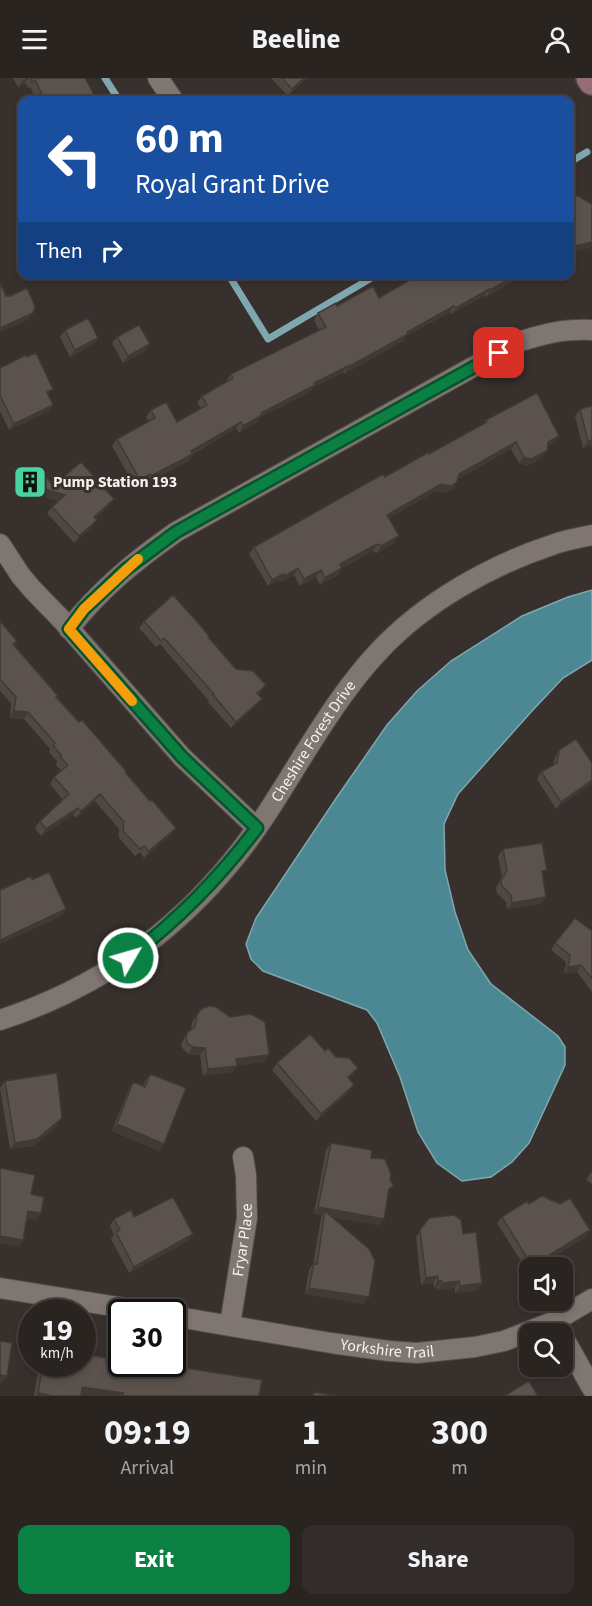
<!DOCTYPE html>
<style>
:root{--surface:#2a2421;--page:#322c2a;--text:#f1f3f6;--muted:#a5a4a5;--line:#46413f;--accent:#0b8043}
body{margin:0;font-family:"Source Sans 3",sans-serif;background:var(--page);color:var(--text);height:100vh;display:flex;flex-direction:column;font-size:22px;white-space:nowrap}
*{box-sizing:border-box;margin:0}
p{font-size:20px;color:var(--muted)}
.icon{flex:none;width:33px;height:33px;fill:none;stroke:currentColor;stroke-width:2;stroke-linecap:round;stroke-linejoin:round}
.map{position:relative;height:1318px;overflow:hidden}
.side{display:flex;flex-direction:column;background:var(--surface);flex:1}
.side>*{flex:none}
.banner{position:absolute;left:18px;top:18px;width:556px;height:183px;border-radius:12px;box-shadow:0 3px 9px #0003,0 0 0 2px var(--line);background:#1a4fa0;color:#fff;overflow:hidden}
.buttons{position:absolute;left:519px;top:1179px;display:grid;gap:12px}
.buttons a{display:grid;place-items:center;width:54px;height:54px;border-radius:12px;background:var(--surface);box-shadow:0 3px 9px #0003,0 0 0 2px var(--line);font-size:30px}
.speed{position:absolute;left:18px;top:1221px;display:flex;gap:12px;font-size:30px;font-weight:700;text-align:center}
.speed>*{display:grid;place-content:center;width:78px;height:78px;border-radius:50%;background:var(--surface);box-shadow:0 3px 9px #0003,0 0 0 2px var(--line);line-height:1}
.speed small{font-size:15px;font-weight:400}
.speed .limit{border:3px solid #111;border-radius:9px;background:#fff;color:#111}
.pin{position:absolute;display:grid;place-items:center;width:51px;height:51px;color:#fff;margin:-26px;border-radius:12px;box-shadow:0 3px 9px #0006}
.me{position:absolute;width:66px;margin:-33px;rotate:52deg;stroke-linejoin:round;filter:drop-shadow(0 0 4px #0008)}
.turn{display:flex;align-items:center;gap:21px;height:126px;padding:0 18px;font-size:27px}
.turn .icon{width:78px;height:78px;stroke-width:2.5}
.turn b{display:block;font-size:42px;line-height:51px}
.then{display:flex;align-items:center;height:57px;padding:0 18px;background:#0003;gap:12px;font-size:22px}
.eta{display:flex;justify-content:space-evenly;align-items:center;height:102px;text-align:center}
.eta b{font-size:36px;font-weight:700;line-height:42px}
.action{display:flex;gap:12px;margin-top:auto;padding:12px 18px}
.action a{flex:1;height:69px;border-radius:12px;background:var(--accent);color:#fff;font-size:24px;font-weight:700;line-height:69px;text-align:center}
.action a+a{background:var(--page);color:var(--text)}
header{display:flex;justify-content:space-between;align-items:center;height:78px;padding:0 18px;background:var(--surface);font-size:27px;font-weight:700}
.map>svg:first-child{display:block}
</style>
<header><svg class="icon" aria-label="menu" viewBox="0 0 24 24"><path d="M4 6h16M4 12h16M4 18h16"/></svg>Beeline<svg class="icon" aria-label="person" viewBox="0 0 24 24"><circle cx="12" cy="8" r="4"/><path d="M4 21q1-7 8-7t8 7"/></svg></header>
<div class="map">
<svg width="592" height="1318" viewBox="0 0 592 1318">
<rect width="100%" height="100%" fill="#38302c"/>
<path fill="#4c8794" stroke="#7fa7af" stroke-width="1.5" d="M592 512V582L563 600 531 634 458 716 444 746 445 792 455 834 468 872 491 906 558 958 565 969V987L529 1065 512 1084 491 1099 462 1103 437 1085 418 1054 400 999 377 945 367 932 263 893 251 881 246 866 256 840 337 719 387 647 417 613 451 583 522 538 568 519Z"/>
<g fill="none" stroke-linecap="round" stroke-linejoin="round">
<path stroke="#7fa7af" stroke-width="7" d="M105 0 119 22
M570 84 587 74
M228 196 268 261 378 196"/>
<g stroke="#534c48" stroke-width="22">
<g id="street">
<path d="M158 0 173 22"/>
<path d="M0 466 21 498 32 511 62 542 182 679 257 750"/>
<path d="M69 551C99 512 136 482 176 454L518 264C547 255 562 251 592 252"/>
<path id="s1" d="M0 942C92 912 171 858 232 783 266 742 291 695 320 651 338 623 357 596 380 572 425 524 491 487 552 467 565 462 579 460 592 457"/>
<path d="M0 1210 150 1234"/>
<path id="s2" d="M172 1238 331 1265 389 1273 417 1275 475 1269 504 1263 555 1243 592 1221"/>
<path id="s3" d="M230 1247 247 1140 246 1097 243 1079"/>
<path d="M562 1257 592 1310"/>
</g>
</g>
<g stroke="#534c48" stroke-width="30">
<path id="secondary" d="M590 0 592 3"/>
</g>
<use href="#street" stroke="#7f7671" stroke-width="20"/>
<use href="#secondary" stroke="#946d77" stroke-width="27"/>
</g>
<path fill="#4e4742" d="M13 0H85L97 22H37L30 9 28 10 25 5 18 9Z
M271 0H307L288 18Z
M251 196H266L254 203Z
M445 196H526L486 219 485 217 451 236 450 234 406 258 403 263 344 296 343 294 313 309 310 314 260 339 258 343 239 355 236 350 193 376 188 383 147 405 146 403 135 409 112 368 117 361 149 344 146 339 151 332 177 344 201 330 197 325 202 318 227 304 226 303 231 296 319 252 314 242 318 235 337 228 379 220 441 199Z
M65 252 98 260 94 266 70 279 60 259Z
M117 259 145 273 123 285 112 265Z
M0 290 49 317V333L9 352 0 333Z
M580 331 592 367 583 370 575 338Z
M486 342 555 364 547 368V373L542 379 527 388 519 385 511 371 458 401 457 404 453 411 446 415 436 413 389 440 394 465 377 475 373 473 342 490 338 497 320 507 316 499 300 508 294 497 282 504 278 502 268 508 249 476 254 469 429 376 484 346Z
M27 392 53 408 110 427 96 440 93 448 74 465 47 435 52 429 58 423 24 412 20 405 22 398Z
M0 543 17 563 14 567 57 619 125 694 171 757 144 780 140 774 135 778 119 760V751L95 723 76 740 73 737 41 758 35 750 40 743 63 722 50 706 54 699 62 693 56 687 57 683 49 674 50 671 24 641 10 640 11 625 0 613Z
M144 543 208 559 236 591 266 607 258 617 257 627 231 650 208 624 209 623 160 566 156 569 139 550Z
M559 672 592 685 556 731 537 701 541 694 553 687 555 679Z
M503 771 542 798 546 819 541 826 507 831 506 824 497 815 496 810 502 799 498 778Z
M592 853V914L577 894 564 896 566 884 551 872 555 865Z
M201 931 269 977 264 984 237 987 232 994 203 998 200 977 188 976 184 972 181 968 183 962 187 955 191 952 192 944Z
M325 973 358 990 353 997 349 1000 350 1013 316 1043 272 992 277 985Z
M150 996 164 1066 159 1073 112 1053 129 1011 133 1004 143 1008 145 1003Z
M5 1003 58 1047 33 1068 10 1071 0 1010Z
M331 1065 371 1080 390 1102 389 1115 379 1147 332 1139 364 1226 305 1216 309 1192 313 1186 321 1140 322 1137 314 1136 326 1072Z
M592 1093V1106L586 1102Z
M529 1126 590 1152 585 1159 536 1190H530V1193L528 1194 497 1145 502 1139Z
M134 1139 188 1163 129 1195 111 1161 114 1157 110 1148 114 1141Z
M429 1140 463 1156 478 1212 455 1215V1210L437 1212V1209L434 1210 433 1205 421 1207 416 1159Z
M106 1284 144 1291 147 1286H160L259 1318H92L81 1316V1318H34L39 1286H82Z"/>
<path fill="#403936" d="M26 0H29L25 5 18 9 23 2Z
M304 0H307L288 18 292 11Z
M42 16 57 21 55 22H38Z
M592 163V168L591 170 570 174V169Z
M258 196H266L254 203Z
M518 196H526L486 219 490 212Z
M489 211 485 217 451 236 456 230Z
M454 228 450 234 406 258 403 263 344 296 348 289 407 254Z
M33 235 28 242 0 254V250Z
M98 260 94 266 70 279 75 272Z
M150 266 145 273 123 285 128 278Z
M348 288 343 294 313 309 310 314 260 339 258 343 239 355 243 348 261 335 314 305Z
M53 327 49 333 9 352 14 346Z
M241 344 236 350 186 379 191 373Z
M559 358 555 364 543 371 548 364Z
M592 362V367L583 370 588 363Z
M516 364 511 371 454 403 459 396Z
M547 373 542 379 527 388 519 385 524 379Z
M193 376 188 383 147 405 151 398Z
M150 396 146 403 135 409 140 402Z
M457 404 453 411 446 415 436 413 383 444 387 437 441 406Z
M29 406 65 417 60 424 24 412Z
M114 421 110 427 90 445 94 439Z
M97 442 93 448 74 465 79 458Z
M399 458 394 465 377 475 381 468Z
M377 466 373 473 336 493 340 486Z
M298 490 294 497 282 504 278 502 268 508 272 502 283 496Z
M342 490 338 497 320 507 325 500Z
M321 492 316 499 300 508 304 501Z
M262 621 257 627 231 650 236 644Z
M14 633 28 634 24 641 10 640Z
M592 702V705L556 731 561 724Z
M100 716 95 723 76 740 81 733Z
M78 730 73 737 41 758 46 751Z
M176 750 171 757 144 780 149 773Z
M546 819 541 826 507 831 512 825Z
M66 831 62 838 0 866V862Z
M581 887 577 894 564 896 568 889Z
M193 969 205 970 200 977 188 976Z
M269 977 264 984 232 988 236 981Z
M237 988 232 994 203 998 208 991Z
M358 990 353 997 343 1006 348 999Z
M354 1007 350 1013 316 1043 321 1036Z
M62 1040 58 1047 33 1068 10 1071 15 1065Z
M117 1046 164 1066 159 1073 112 1053Z
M318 1129 384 1141 379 1147 325 1138V1133L322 1137 314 1136Z
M28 1133 41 1135 36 1142 23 1140Z
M590 1152 585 1159 536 1190H531L532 1188Z
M193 1156 188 1163 129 1195 134 1189Z
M0 1158 23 1162 19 1169 0 1166Z
M438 1198 433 1205 421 1207 426 1200Z
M438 1203H442L437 1209 434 1210Z
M459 1203 455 1210 437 1212 442 1205Z
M482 1205 478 1212 455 1215 460 1208Z
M309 1210 369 1219 364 1226 305 1216Z
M0 1297 7 1298 2 1305H0Z
M82 1309 123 1315 121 1318H92L77 1316Z
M38 1315 53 1317 36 1318Z"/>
<path fill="#5b524d" stroke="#403936" stroke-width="1.5" d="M31 0H85L97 22H76L74 19 67 22H58L57 21 42 16 35 2 32 4Z
M282 0H304L292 11Z
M578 118 592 126V164L570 169V119Z
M420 196H430L441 199 445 196H518L490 212 489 211 456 230 454 228 407 254 408 256 348 289V288L314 305 315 307 261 335 262 337 243 348 241 344 191 373 193 376 151 398 150 396 140 402 117 361 155 340 151 332 166 324 177 344 207 327 202 318 233 300 231 296 326 249 318 235 336 225 337 228 373 208 379 220Z
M0 204 6 218 10 217V218L27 210 35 228 33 235 0 250Z
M88 240 98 260 75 272 65 252Z
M139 247 150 266 128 278 117 259Z
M36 275 53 311 47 314 53 327 14 346 0 317V290L26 277 27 279Z
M537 315 559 358 548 364 547 373 531 381 524 379 516 364 459 396 457 404 451 408 441 406 387 437 399 458 381 468 377 466 340 486 342 490 325 500 321 492 304 501 298 490 287 497 283 496 272 502 254 469 383 396 385 399 429 374V376L487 344 486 342Z
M592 328V362L588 363 580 331Z
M81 384 114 421 94 439 97 442 79 458 52 429 65 417 29 406 25 399 27 392 33 389 40 390 53 408Z
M173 517 200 547 209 558 208 559 236 591 253 593 266 607 257 615 262 621 236 644 213 617 214 616 164 560 161 563 144 543Z
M0 543 17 563 13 566 58 618 56 619 79 644 82 642 126 693 125 694 150 723 152 722 176 750 149 773 144 768 140 771 123 753 124 744 100 716 81 733 78 730 46 751 40 743 69 716 54 699 68 687 61 680V677L53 667 55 665 28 634 14 633 16 619 0 601Z
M576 661 592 685V702L561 724 541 694 557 685 559 672Z
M542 765 547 792 542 793 546 819 512 825 511 817 502 808 501 803 507 792 503 771Z
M49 794 66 831 0 862V812L31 798 32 802Z
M575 840 592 853V901L581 887 568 889 570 877 555 865Z
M209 928 216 929 230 939 251 936 265 944 269 977 236 981 237 988 208 991 205 970 193 969 188 966 186 961 187 955 195 949 197 937 201 931Z
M310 956 325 973 328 970 336 979 349 980 358 990 348 999 354 1007 321 1036 277 985Z
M57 995 62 1040 37 1061 15 1065 5 1003Z
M150 996 186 1010 164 1066 117 1046 133 1004 145 1009Z
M331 1065 372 1072 371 1080 385 1081 391 1096 390 1102 394 1108 389 1111 384 1141 318 1129Z
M0 1090 35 1097 31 1116 44 1119 41 1135 28 1133 23 1162 0 1158Z
M542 1118 560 1126 570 1120 590 1152 532 1188 502 1139 527 1123 529 1126Z
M173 1119 193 1156 134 1189 116 1154 120 1152 114 1141 131 1132 134 1139Z
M325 1133 369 1171 375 1183 369 1219 309 1210 314 1185 317 1186Z
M454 1137 461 1142 463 1156 476 1154 482 1205 460 1208 459 1203 442 1205V1203H438V1198L426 1200 420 1152 429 1140Z
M0 1263 12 1265 7 1298 0 1297Z
M82 1276 106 1280V1284L145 1291 146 1290H148V1286H160L262 1302 259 1318H123V1315L82 1309 81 1318H53L38 1315 43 1286H82Z
M529 1303 538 1318H504Z
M314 1314 336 1318H313Z"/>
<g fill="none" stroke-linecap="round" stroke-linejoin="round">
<g stroke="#07532c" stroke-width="15">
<path id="route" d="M128 880C179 841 218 801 257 750L182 679 69 551 84 531 125 492 176 454 499 275"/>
</g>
<use href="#route" stroke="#0b8043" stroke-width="10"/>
<path stroke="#f59e0b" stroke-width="10" d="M132 623 69 551 84 531 138 481"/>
</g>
<defs>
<g id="building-square" transform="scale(1.725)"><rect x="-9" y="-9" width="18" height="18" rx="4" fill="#47d49e" stroke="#38302c"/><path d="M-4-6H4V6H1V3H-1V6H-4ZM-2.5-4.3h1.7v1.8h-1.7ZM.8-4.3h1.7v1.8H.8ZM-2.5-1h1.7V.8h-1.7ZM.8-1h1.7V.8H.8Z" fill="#111"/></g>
</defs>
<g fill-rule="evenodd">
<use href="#building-square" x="30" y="404"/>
</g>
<g text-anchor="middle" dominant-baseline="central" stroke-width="6" stroke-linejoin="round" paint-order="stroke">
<g font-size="16" font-weight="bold" fill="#f6f1ee" stroke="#38302c" text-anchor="start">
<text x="53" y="404">Pump Station 193</text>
</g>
<g font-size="16" fill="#f6f1ee" stroke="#38302c">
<text stroke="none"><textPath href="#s1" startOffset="430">Cheshire Forest Drive</textPath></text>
<text stroke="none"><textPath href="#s3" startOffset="86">Fryar Place</textPath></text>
<text stroke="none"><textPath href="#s2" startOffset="218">Yorkshire Trail</textPath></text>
</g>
</g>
</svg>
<div class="buttons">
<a><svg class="icon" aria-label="sound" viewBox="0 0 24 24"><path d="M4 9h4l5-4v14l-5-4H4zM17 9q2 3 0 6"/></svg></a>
<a><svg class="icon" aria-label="search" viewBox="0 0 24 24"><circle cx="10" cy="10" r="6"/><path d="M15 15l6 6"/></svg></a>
</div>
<div class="speed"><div>19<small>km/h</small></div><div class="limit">30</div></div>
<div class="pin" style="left:499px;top:275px;background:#d93025"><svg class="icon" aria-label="arrive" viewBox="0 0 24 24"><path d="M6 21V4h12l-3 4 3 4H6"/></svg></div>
<svg class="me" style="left:128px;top:880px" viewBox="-20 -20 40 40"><circle r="17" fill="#0b8043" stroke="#fff" stroke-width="3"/><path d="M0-11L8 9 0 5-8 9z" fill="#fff"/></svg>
<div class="banner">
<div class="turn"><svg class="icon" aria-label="left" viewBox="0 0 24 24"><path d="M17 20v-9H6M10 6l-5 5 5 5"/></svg><div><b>60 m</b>Royal Grant Drive</div></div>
<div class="then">Then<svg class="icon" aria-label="right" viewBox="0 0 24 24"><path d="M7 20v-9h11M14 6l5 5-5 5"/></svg></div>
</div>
</div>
<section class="side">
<div class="eta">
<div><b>09:19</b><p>Arrival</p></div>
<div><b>1</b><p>min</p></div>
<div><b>300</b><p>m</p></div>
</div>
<div class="action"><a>Exit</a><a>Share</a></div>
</section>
